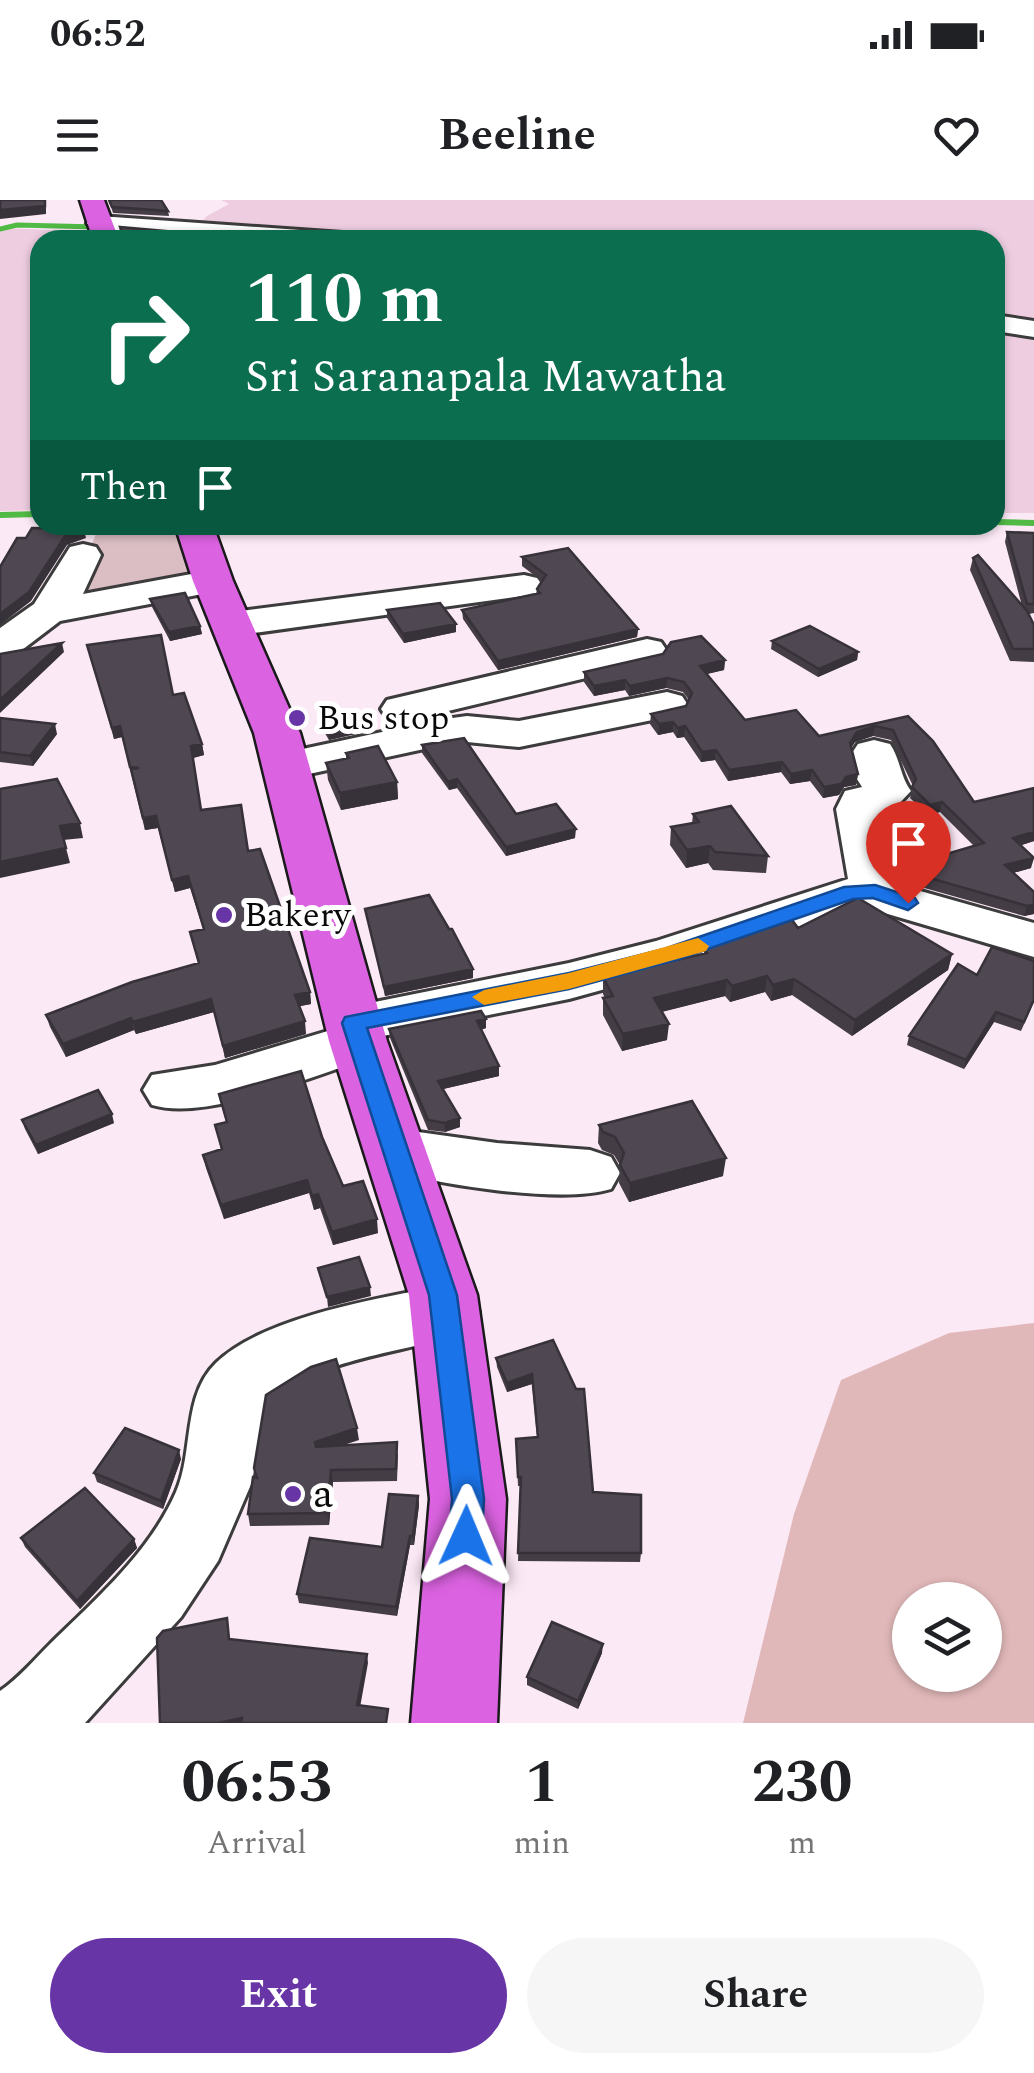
<!DOCTYPE html>
<style>
:root{--surface:#fff;--page:#f6f6f6;--text:#202124;--muted:#757577;--accent:#6735a6}
body{margin:0;font-family:Spectral,serif;background:var(--page);color:var(--text);height:100vh;display:flex;flex-direction:column;font-size:38px;white-space:nowrap}
*{box-sizing:border-box;margin:0}
p{font-size:32px;color:var(--muted)}
.icon{flex:none;width:55px;height:55px;fill:none;stroke:currentColor;stroke-width:2;stroke-linecap:round;stroke-linejoin:round}
.map{position:relative;height:1523px;overflow:hidden}
.sheet{display:flex;flex-direction:column;background:var(--surface);flex:1}
.sheet>*{flex:none}
.guide{position:absolute;left:30px;top:30px;width:975px;height:305px;border-radius:30px;box-shadow:0 2px 8px #0004;background:#0b6e4f;color:#fff;overflow:hidden}
.buttons{position:absolute;left:892px;top:1382px;display:grid;gap:20px}
.buttons a{display:grid;place-items:center;width:110px;height:110px;border-radius:50%;background:var(--surface);box-shadow:0 2px 8px #0004;font-size:50px}
.pin{position:absolute;display:grid;place-items:center;width:85px;height:85px;color:#fff;margin:-102px -42px;border-radius:50% 50% 50% 0;rotate:-45deg;box-shadow:0 0 10px #0007}
.pin .icon{rotate:45deg}
.me{position:absolute;width:110px;margin:-55px;rotate:1deg;stroke-linejoin:round;filter:drop-shadow(0 0 8px #0008)}
.turn{display:flex;align-items:center;gap:35px;height:210px;padding:0 50px;font-size:45px}
.turn .icon{width:130px;height:130px;stroke-width:2.5}
.turn b{display:block;font-size:70px;line-height:85px}
.then{display:flex;align-items:center;height:95px;padding:0 50px;background:#0003;gap:20px;font-size:38px}
.eta{display:flex;justify-content:space-evenly;align-items:center;height:170px;text-align:center}
.eta b{font-size:60px;font-weight:700;line-height:70px}
.action{display:flex;gap:20px;margin-top:auto;padding:20px 50px}
.action a{flex:1;height:115px;border-radius:60px;background:var(--accent);color:#fff;font-size:40px;font-weight:700;line-height:115px;text-align:center}
.action a+a{background:var(--page);color:var(--text)}
.status{display:flex;justify-content:space-between;align-items:center;height:70px;padding:0 50px;background:var(--surface);direction:ltr}
.status svg{height:28px;fill:currentColor}
header{display:flex;justify-content:space-between;align-items:center;height:130px;padding:0 50px;background:var(--surface);font-size:45px;font-weight:700}
.map>svg:first-child{display:block}
</style>
<div class="status"><b>06:52</b><svg viewBox="0 0 49 12"><path d="M0 12V9h3v3zM5 12V6h3v6zM10 12V3h3v9zM15 12V0h3v12zM26 1h20v11H26zM47 4h2v5h-2z"/></svg></div>
<header><svg class="icon" aria-label="menu" viewBox="0 0 24 24"><path d="M4 6h16M4 12h16M4 18h16"/></svg>Beeline<svg class="icon" aria-label="heart" viewBox="0 0 24 24"><path d="M12 20l-8-8c-3-5 5-10 8-4 3-6 11-1 8 4z"/></svg></header>
<div class="map">
<svg width="1034" height="1523" viewBox="0 0 1034 1523">
<rect width="100%" height="100%" fill="#fce9f6"/>
<path fill="#eecde1" d="M221 0H1034V313H995V40H319L196 27 207 16 229 4Z
M0 28 82 31 89 40H40V239L36 246 40 252V310L0 311Z"/>
<path fill="#e1b8b9" fill-rule="evenodd" d="M1034 1123V1523H743L794 1314 841 1180 949 1133ZM910 1400H985V1475H910Z"/>
<path fill="#dabec3" d="M128 325H174L197 378 70 398 98 329Z"/>
<g fill="none" stroke-linecap="round" stroke-linejoin="round">
<path stroke="#51ba45" stroke-width="5" d="M0 29 17 25 98 27"/>
<path stroke="#51ba45" stroke-width="6" d="M0 315 40 314
M995 322 1034 323"/>
<g stroke="#3c3c3c" stroke-width="6">
<path id="minor" d="M99 16 343 33 355 40H238L91 28 87 23 91 18Z
M995 115 1034 121V137L995 131Z
M83 344 96 347 101 355 83 394 213 370 226 373 232 381 226 389 213 392 60 421 14 456 0 459V428L34 404 70 347Z
M524 375 537 378 543 386 537 394 233 436 219 432 213 424 219 416 233 412Z
M647 439 661 442 667 451 661 460 402 522 387 518 381 509 387 500Z
M667 492 682 496 688 505 682 514 519 547 467 542 438 546 286 579 270 576 264 566 270 556 438 520 467 516 519 521Z
M874 540 890 544C900 558 900 576 911 591L895 608 883 611 899 685 1034 723V757L864 707 689 766 569 799 383 836 386 841 378 855C319 873 209 922 152 905L143 890 152 875 215 865 331 830 327 823 335 810 569 763 656 741 848 679 836 609 845 591 862 587 855 576 852 553 858 544Z
M397 929 497 943 590 950 611 957 620 973 611 989C560 1005 429 983 376 967L367 951 376 935Z
M446 1085 469 1093 479 1112 469 1131C400 1155 322 1155 265 1205L252 1282 218 1361 181 1417 85 1523H0V1491C19 1478 34 1460 50 1444 95 1400 150 1352 176 1292 194 1251 182 1196 216 1163 264 1116 382 1098 446 1085Z"/>
</g>
<g stroke="#1a1a1a" stroke-width="5">
<path id="highway" d="M80 0H104L119 40H93Z
M175 325H213L233 381 300 533 387 841 477 1095 506 1299 497 1523H411L430 1299 409 1095 329 841 254 533 193 381Z"/>
</g>
<use href="#minor" fill="#fff" fill-rule="evenodd"/>
<use href="#highway" fill="#db62e1" fill-rule="evenodd"/>
</g>
<path fill="#443d46" d="M109 0 168 11 169 16 113 13Z
M1007 332 1034 333V413L1029 414 1034 425V462L1010 461 970 370 973 358 1022 406 1005 342Z
M522 357 638 429 637 437 498 470 463 419 462 410 536 394 537 389 542 381 522 366Z
M150 399 200 426 202 434 170 441 152 407Z
M387 410 456 424V432L404 443 387 418Z
M772 441 858 452 857 460 818 477 771 449Z
M87 445 173 495 202 544 204 555 193 558 201 610 248 651 310 792 311 804 299 806 306 834 225 858 214 812 136 834 134 830 66 857 50 827 46 815 198 763 190 732 203 729 190 688 175 692 158 628 145 630 122 537 114 539Z
M725 460 724 470 706 474 745 520 819 536 908 516 974 602 1034 588V641L1021 645 1031 668 1013 673 1034 692V714L1024 716 903 682 905 671 974 646 940 612 928 615 910 598 913 586 891 540 873 536 855 542 851 548 858 574 856 585 844 587 839 595 823 598 810 581 790 584 781 572 728 581 715 560 701 562 684 537 677 538 673 532 658 535 650 524 651 514 686 506 689 500 683 492 666 488 629 496 625 490 594 496 584 482V472Z
M0 518 57 534 33 566 0 562Z
M322 521 364 532 329 540 323 530Z
M422 545 516 614 575 638 506 656 457 588 449 590 422 553Z
M346 553 397 582 398 599 341 610 328 580 326 563 346 559Z
M693 614 768 656 766 673 713 670 708 663 686 668 670 645 671 627 692 623Z
M365 709 473 778 385 796Z
M798 728 952 754 948 770 852 836 792 795 771 801 765 792 730 802 725 796 662 812 667 840 622 851 603 815V798H605L603 794V777L704 754V749Z
M977 775 1034 802 1021 831 994 822 964 869 907 845 909 836Z
M486 819V828L481 830 499 866V876L443 889 460 918V927L445 932 428 930 390 838 389 829Z
M219 894 322 937 343 986 378 1033 333 1045 320 1008 314 1010 309 993 224 1019 206 968 203 955 221 950 215 925 226 922Z
M22 920 114 923 38 954 25 929Z
M599 925 723 976 629 1002 619 983 620 965 614 955 602 950 598 943Z
M553 1140 593 1292 641 1353 640 1362 518 1361 520 1286H518L516 1239 537 1237 532 1184 507 1192 497 1167 496 1158Z
M359 1240 342 1245 398 1254 397 1281 333 1282 329 1325 250 1326 248 1314 257 1278 254 1268Z
M181 1259 163 1309 97 1282 94 1273Z
M418 1296 419 1305 414 1345H410L397 1416 299 1403 297 1394 382 1347Z
M21 1338 134 1339 137 1348 80 1409 25 1347Z
M602 1453 578 1509 527 1485V1477Z"/>
<path fill="#373239" d="M46 0V14L0 19V10Z
M176 32 177 39 166 40V39Z
M84 329 86 338 67 345 31 401 0 425V414L65 336Z
M456 424V432L404 443 403 434Z
M200 426 202 434 170 441 169 432Z
M638 429 637 437 498 470V461Z
M62 443 64 452 0 513V500Z
M858 452 857 460 818 477 819 469Z
M725 460 724 470 699 476 700 466Z
M667 478 666 488 629 496 630 486Z
M625 480V490L594 496V486Z
M673 522V532L658 535 659 524Z
M55 524 57 534 33 566 30 556Z
M364 524V532L329 540 328 531Z
M120 526 122 537 114 539 112 528Z
M685 526 684 537 677 538 678 528Z
M875 526 873 536 855 542 848 553 850 543 857 532Z
M202 544 204 555 193 558 191 546Z
M716 550 715 560 701 562 702 552Z
M782 562 781 572 728 581 729 570Z
M812 570 810 581 790 584 791 574Z
M858 574 856 585 844 587 839 595 823 598 824 587 846 577Z
M457 579V588L449 590 448 582Z
M397 582 398 599 341 610 340 593Z
M942 602 940 612 928 615 930 605Z
M156 616 158 628 145 630 143 618Z
M80 623 83 638 63 640 60 626Z
M576 629 575 638 506 656V647Z
M1034 632V641L1010 649 1013 638Z
M710 646 708 663 686 668 687 650Z
M66 648 70 663 0 678V662Z
M1034 658 1031 668 1002 676 1005 665Z
M188 676 190 688 175 692 172 680Z
M1034 704V714L1024 716 1027 706Z
M952 754 948 770 852 836 855 820Z
M473 769V778L385 796 384 787Z
M767 776 765 792 730 802 732 786Z
M794 779 792 795 771 801 773 785Z
M727 780 725 796 652 814 654 798Z
M310 792 311 804 296 807 295 795Z
M211 799 214 812 136 834 133 822Z
M996 812 994 822 964 869 966 860Z
M131 818 134 830 66 857 63 844Z
M486 819V828L477 831V821Z
M305 821 306 834 225 858 223 846Z
M669 824 667 840 622 851 623 834Z
M499 866V876L439 890 438 881Z
M112 914 114 923 38 954 36 945Z
M460 918V927L445 932V923Z
M726 958 723 976 629 1002 630 983Z
M307 980 309 993 224 1019 221 1005Z
M318 994 320 1008 314 1010 312 996Z
M377 1019 378 1033 333 1045 332 1032Z
M370 1087 371 1096 328 1107 327 1097Z
M532 1174V1184L507 1192V1183Z
M357 1228 359 1240 316 1254 315 1242Z
M179 1250 181 1259 163 1309 161 1301Z
M331 1270 333 1282 329 1325 327 1313Z
M418 1296 419 1305 414 1345 413 1336Z
M410 1336V1345L397 1416 396 1407Z
M134 1339 137 1348 80 1409 77 1401Z
M603 1444 602 1453 578 1509V1501Z
M367 1454 368 1463 359 1513 357 1505Z
M242 1518 243 1523H219Z"/>
<path fill="#4f4751" stroke="#373239" stroke-width="2.5" d="M0 0H45V6L0 10Z
M109 0H161L168 11 112 7Z
M120 27 176 32 166 39 167 40H124Z
M32 328 84 329 65 336 29 392 0 414V367L17 338H26Z
M1007 332 1034 333V404H1027Z
M568 348 638 429 498 461 462 410 540 393 537 389 546 375 522 357Z
M978 355 1027 411 1034 425V449H1013L973 358Z
M185 393 200 426 169 432 150 399Z
M440 403 456 424 403 434 387 410Z
M810 426 858 452 819 469 772 441Z
M161 435 173 495 184 493 202 544 191 546 201 610 241 605 248 651 260 649 310 792 295 795 305 821 223 846 211 799 133 822 131 818 63 844 46 815 132 782 199 763 190 732 204 729 188 676 172 680 156 616 143 618 131 569 139 568 130 567 120 526 112 528 87 445Z
M701 436 725 460 700 466 745 520 796 510 819 536 908 516 933 541 974 602 1034 588V632L1013 638 1034 658 1005 665 1034 692V704L1027 706 905 671 923 661 984 643 942 602 930 605 912 587 916 579 893 530 875 526 857 532 850 543 858 574 846 577 841 584 824 587 812 570 791 574 782 562 729 570 716 550 702 552 685 526 678 528 673 522 659 524 651 514 686 506 692 493 684 482 667 478 630 486 625 480 594 486 584 472 663 454 671 442Z
M62 443 0 500V454Z
M358 513 364 524 328 531 322 521Z
M0 518 55 524 30 556 0 552Z
M464 538 516 614 556 604 576 629 506 647 457 579 448 582 422 545Z
M378 546 397 582 340 593 326 563 349 558 346 553Z
M57 579 80 623 60 626 66 648 0 662V589Z
M731 606 768 656 715 652 710 646 687 650 671 627 699 622 693 614Z
M429 695 449 729H452L473 769 384 787 365 709Z
M858 698 952 754 855 820 794 779 773 785 767 776 732 786 727 780 654 798 669 824 623 834 603 798 613 796 603 777 707 753 704 749 792 720 798 728Z
M992 747 1034 761V799L1024 822 996 812 966 860 909 836 958 764 977 775Z
M481 811 486 819 477 821 499 866 438 881 460 918 445 923 428 920 389 829Z
M301 871 322 937 343 986 363 981 377 1019 332 1032 318 994 312 996 307 980 221 1005 203 955 222 949 215 925 227 922 219 894Z
M98 890 112 914 36 945 22 920Z
M692 901 726 958 630 983 620 965 624 953 615 937 603 932 599 925Z
M359 1057 370 1087 327 1097 318 1068Z
M553 1140 576 1189H584L593 1292 641 1295V1353H518L521 1277H518L516 1239 538 1237 532 1174 507 1183 496 1158Z
M336 1159 357 1228 315 1242 316 1247 397 1242 396 1269 331 1270 327 1313 248 1314 253 1277 257 1278 254 1268 266 1195 311 1167Z
M125 1228 179 1250 161 1301 94 1273Z
M85 1288 134 1339 77 1401 21 1338Z
M389 1294 418 1296 413 1336H410L396 1407 297 1394 310 1338 382 1347Z
M227 1418 229 1439 367 1454 357 1505 388 1509 386 1523H241L242 1518 219 1523H160L157 1438 163 1431Z
M552 1422 603 1444 578 1501 527 1477Z"/>
<path fill="#1a73e8" stroke="#114b97" stroke-width="2.5" d="M875 685 915 698 918 703 908 710 873 698 853 699 679 759 569 789 367 828 457 1095 484 1299 482 1336 477 1347 466 1352 454 1347 449 1336 452 1299 429 1095 342 823 345 817 569 773 664 749 844 687Z"/>
<path fill="#f59e0b" d="M698 738 709 746 706 751 569 789 484 805 472 797 484 790 569 773Z"/>
<g fill="#6735a6" stroke="#fff" stroke-width="4">
<circle cx="297" cy="518" r="10"/>
<circle cx="224" cy="715" r="10"/>
<circle cx="293" cy="1294" r="10"/>
</g>
<g text-anchor="middle" dominant-baseline="central" stroke-width="10" stroke-linejoin="round" paint-order="stroke">
<g font-size="35" fill="#090909" stroke="#fff" text-anchor="start">
<text x="317" y="518">Bus stop</text>
<text x="244" y="715">Bakery</text>
</g>
<g font-size="42" fill="#090909" stroke="#fff" text-anchor="start">
<text x="313" y="1294">a</text>
</g>
</g>
</svg>
<div class="buttons">
<a><svg class="icon" aria-label="layers" viewBox="0 0 24 24"><path d="M12 4l9 5-9 5-9-5zM3 14l9 5 9-5"/></svg></a>
</div>
<div class="pin" style="left:908px;top:703px;background:#d93025"><svg class="icon" aria-label="arrive" viewBox="0 0 24 24"><path d="M6 21V4h12l-3 4 3 4H6"/></svg></div>
<svg class="me" style="left:466px;top:1336px" viewBox="-20 -20 40 40"><path d="M0-17L14 15 0 8-14 15z" fill="#1a73e8" stroke="#fff" stroke-width="4"/></svg>
<div class="guide">
<div class="turn"><svg class="icon" aria-label="right" viewBox="0 0 24 24"><path d="M7 20v-9h11M14 6l5 5-5 5"/></svg><div><b>110 m</b>Sri Saranapala Mawatha</div></div>
<div class="then">Then<svg class="icon" aria-label="arrive" viewBox="0 0 24 24"><path d="M6 21V4h12l-3 4 3 4H6"/></svg></div>
</div>
</div>
<section class="sheet">
<div class="eta">
<div><b>06:53</b><p>Arrival</p></div>
<div><b>1</b><p>min</p></div>
<div><b>230</b><p>m</p></div>
</div>
<div class="action"><a>Exit</a><a>Share</a></div>
</section>
